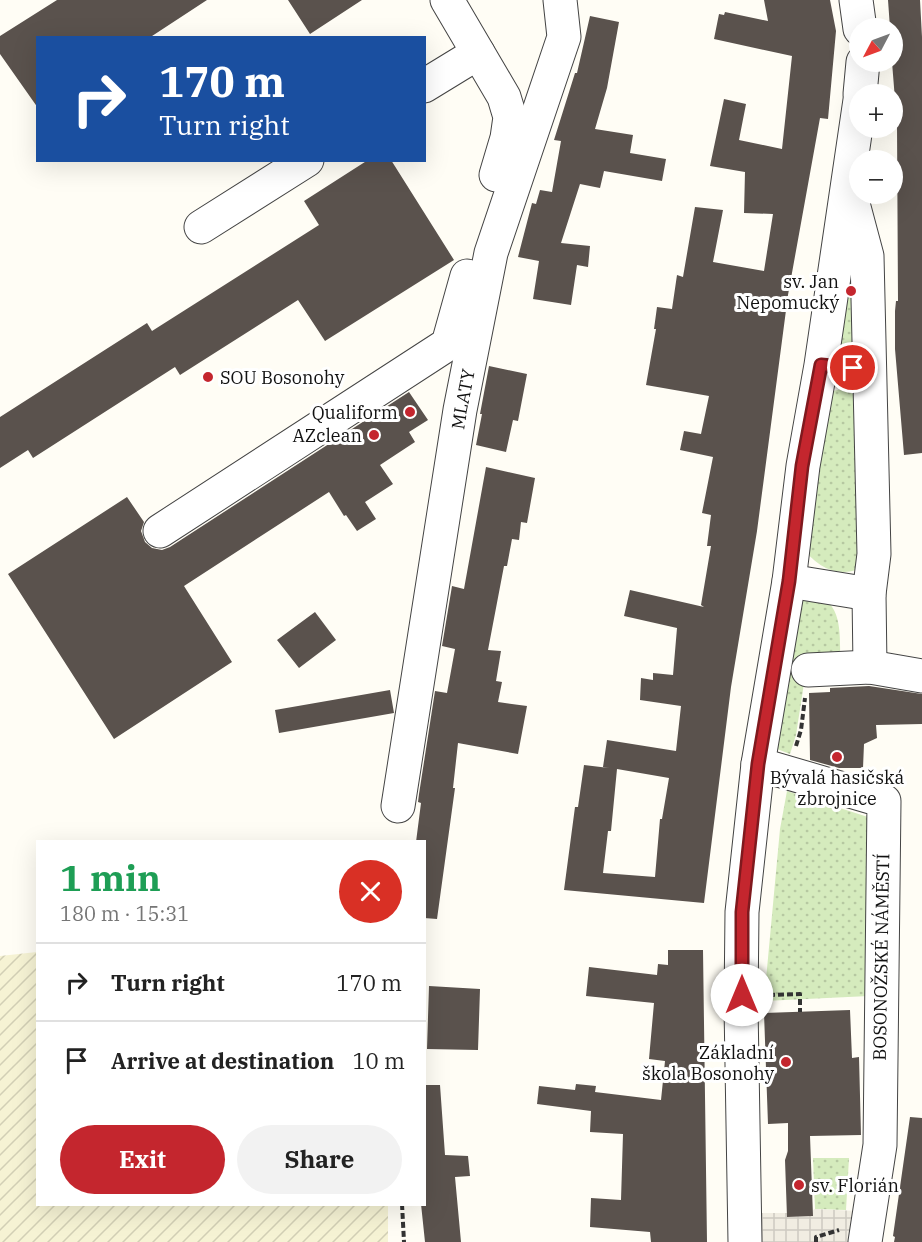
<!DOCTYPE html>
<meta charset="utf-8">
<style>
:root{--surface:#fff;--page:#f2f2f2;--text:#222;--muted:#767676;--line:#e0e0e0;--accent:#c4262e}
body{margin:0;font-family:"IBM Plex Serif",serif;background:var(--page);color:var(--text);height:100vh;display:flex;flex-direction:column;font-size:22px;white-space:nowrap}
*{box-sizing:border-box;margin:0}
p{font-size:20px;color:var(--muted)}
.icon{flex:none;width:33px;height:33px;fill:none;stroke:currentColor;stroke-width:2;stroke-linecap:round;stroke-linejoin:round}
.map{position:relative;flex:1;overflow:hidden}
.details{position:absolute;left:36px;top:840px;width:390px;height:366px;display:flex;flex-direction:column;background:var(--surface);border-radius:0px;box-shadow:0 6px 24px #0002}
.details>*{flex:none}
.top-card{position:absolute;left:36px;top:36px;width:390px;height:126px;border-radius:0px;box-shadow:0 6px 24px #0002;background:#1a4fa0;color:#fff;overflow:hidden}
.needle{width:39px;rotate:229deg}
.controls{position:absolute;left:849px;top:18px;display:grid;gap:12px}
.controls a{display:grid;place-items:center;width:54px;height:54px;border-radius:50%;background:var(--surface);box-shadow:0 6px 24px #0002;font-size:30px}
.pin{position:absolute;display:grid;place-items:center;width:51px;height:51px;color:#fff;margin:-26px;border:3px solid #fff;border-radius:50%;box-shadow:0 2px 6px #0007}
.me{position:absolute;width:66px;margin:-33px;rotate:0deg;stroke-linejoin:round;filter:drop-shadow(0 0 4px #0008)}
.turn{display:flex;align-items:center;gap:21px;height:126px;padding:0 24px;font-size:27px}
.turn .icon{width:78px;height:78px;stroke-width:2.5}
.turn b{display:block;font-size:42px;line-height:51px}
.round{display:grid;place-items:center;flex:none;width:63px;height:63px;border-radius:32px;background:var(--page)}
.head{display:flex;align-items:center;justify-content:space-between;height:102px;padding:0 24px}
h1{font-size:36px;font-weight:800;line-height:45px;color:#1e9e55}
.action{display:flex;gap:12px;margin-top:auto;padding:12px 24px}
.action a{flex:1;height:69px;border-radius:36px;background:var(--accent);color:#fff;font-size:24px;font-weight:800;line-height:69px;text-align:center}
.action a+a{background:var(--page);color:var(--text)}
ul{padding:0;list-style:none}
li{display:flex;align-items:center;gap:18px;height:78px;padding:0 24px;border-top:2px solid var(--line)}
li div{flex:1}
li b{display:block;font-size:22px}
li em{font-style:normal}
.map>svg:first-child{display:block}
</style>
<div class="map">
<svg width="922" height="1242" viewBox="0 0 922 1242">
<defs>
<pattern id="farmland-furrows" width="10" height="10" patternUnits="userSpaceOnUse" patternTransform="scale(1.5)"><rect width="10" height="10" fill="#f6f3d4"/><path d="M-1 1l2-2M0 10L10 0M9 11l2-2" fill="none" stroke="#d2cfb5"/></pattern>
<pattern id="green-dots" width="8" height="8" patternUnits="userSpaceOnUse" patternTransform="scale(1.5)"><rect width="8" height="8" fill="#d5ebbd"/><path d="M2 2h.1M6 6h.1" fill="none" stroke="#b6c8a1" stroke-width="1.8" stroke-linecap="round"/></pattern>
<pattern id="plaza-grid" width="8" height="8" patternUnits="userSpaceOnUse" patternTransform="scale(1.5)"><rect width="8" height="8" fill="#f1ede2"/><path d="M0 4h8M4 0v8" fill="none" stroke="#cecac1"/></pattern>
</defs>
<rect width="100%" height="100%" fill="#fffdf5"/>
<path fill="url(#farmland-furrows)" d="M37 952 38 1204 388 1205V1242H0V956Z"/>
<path fill="url(#green-dots)" d="M848 278 854 284 859 353C849 359 845 356 837 348Z
M842 389 853 394 860 404 859 569C836 578 816 566 802 547L825 400 833 391Z
M802 593C844 594 840 632 840 663L807 664 796 735 790 754 777 749Z
M787 791 871 818 869 996 764 1001 780 829Z
M813 1158H849L846 1210 815 1209Z"/>
<path fill="url(#plaza-grid)" d="M815 1209 858 1211 854 1242H757L755 1213H787L788 1217 813 1216V1210Z"/>
<path fill="#5a524d" fill-rule="evenodd" d="M57 0H207L149 38H38V108L0 54V36Z
M288 0H362L310 34Z
M764 0H830L836 31 828 119 820 118 788 295 757 531 731 687 704 903 564 890 575 807H578L584 765 609 768 603 767 607 740 676 751 681 706 640 700 641 678 653 680V673L673 675 677 628 624 616 630 590 704 607 701 605 711 546H707L711 515 702 513 713 457 680 450 684 431 701 434 709 396 646 385 656 329H654L657 307 672 309 677 275 683 277 695 207 723 210 713 262 764 271 773 214 744 213 745 172 710 166 724 99 746 104 739 140 782 149 792 56 714 39 719 14 724 15 725 12 768 21ZM617 769 669 778 662 819H660L655 877 603 873 608 831H611Z
M888 0H920L922 37V453L904 455 895 349V311L896 301H898L897 125 892 62V28H890Z
M590 16 619 22 607 88 595 129 633 135 630 153 666 159 662 181 604 171 600 188 580 184 561 243 590 246 588 267 577 265 571 305 533 299 539 261 518 257 532 203 536 204 540 190 552 192 561 141 554 140 575 73H577Z
M368 160H391L454 260 325 341 298 300 180 375 175 367 33 458 28 450 0 468V417L147 323 152 331 319 225 304 201Z
M489 366 527 374 518 421 513 420 506 452 476 445 482 414H480Z
M409 392 428 420 409 432 415 442 380 465 393 484 365 502 376 519 357 531 346 515 344 516 329 492 184 586 232 662 114 739 8 574 127 497 144 522 141 531 145 542 152 548 162 550 170 547Z
M486 467 535 478 527 523 521 522 519 540 512 539 507 566H504L488 650 501 651 496 681 502 682 498 702 527 706 518 754 458 743 453 788H455L437 919 424 918V842H416L421 803 418 802 419 794 435 691 447 693 455 649 442 646 452 586 464 589Z
M315 612 336 640 299 668 277 640Z
M869 686 922 694V724L876 725 877 738 864 744 863 768H839L810 760 809 693 830 692V688Z
M390 690 394 713 279 733 275 710Z
M668 950H703L707 1242H651L650 1232 590 1227 591 1198 621 1200 623 1134 590 1132 591 1111 537 1104 539 1086 575 1090 576 1084 596 1086 595 1092 661 1100 665 1061 649 1059 654 1003 586 996 589 967 657 975 658 964 668 965Z
M429 986 480 989 478 1050 427 1049Z
M850 1010 852 1058 859 1057 861 1135 810 1136 813 1216 787 1217 785 1160 788 1151V1123L768 1124 764 1013Z
M424 1085H440L445 1155 468 1156 470 1176 455 1177 461 1242H425L421 1204H424Z
M910 1117 922 1118V1242H894L895 1237 893 1236Z"/>
<g fill="none" stroke-linecap="round" stroke-linejoin="round">
<g stroke="#444" stroke-width="35">
<g id="minor">
<path d="M447 0 504 97 510 117 507 138 496 175"/>
<path d="M856 0 860 29"/>
<path d="M424 86 478 53"/>
<path d="M860 94 863 62"/>
<path d="M851 196 867 256 874 554 869 594 870 667"/>
<path d="M201 227 307 160"/>
<path d="M160 531 448 344 467 276"/>
<path d="M789 581 869 594"/>
<path d="M808 670 870 667 922 676"/>
<path d="M758 764 884 801 880 1145 865 1242"/>
<path id="s1" d="M398 806 460 410 491 253 564 37 560 0"/>
<path d="M745 1242 741 1006 742 912 758 764 789 581 803 466 821 365 860 100"/>
</g>
</g>
<path stroke="#333" stroke-width="4" stroke-dasharray="6 3" stroke-linecap="butt" d="M796 746 801 730 805 698
M769 995 800 994V1012
M402 1204 404 1242
M816 1242V1237L839 1230"/>
<use href="#minor" stroke="#fff" stroke-width="33"/>
</g>
<g fill="none" stroke-linecap="round" stroke-linejoin="round">
<g stroke="#7f191e" stroke-width="15">
<path id="route" d="M742 995V912L758 764 789 581 802 466 821 365 853 368"/>
</g>
<use href="#route" stroke="#c4262e" stroke-width="10"/>
</g>
<g fill="#c4262e" stroke="#fff" stroke-width="2">
<circle cx="851" cy="291" r="6"/>
<circle cx="208" cy="377" r="6"/>
<circle cx="410" cy="412" r="6"/>
<circle cx="374" cy="435" r="6"/>
<circle cx="837" cy="757" r="6"/>
<circle cx="786" cy="1062" r="6"/>
<circle cx="799" cy="1185" r="6"/>
</g>
<g text-anchor="middle" dominant-baseline="central" stroke-width="6" stroke-linejoin="round" paint-order="stroke">
<g font-size="18" fill="#111" stroke="#fff" text-anchor="end">
<text x="839" y="281">sv. Jan<tspan x="839" dy="21">Nepomucký</tspan></text>
<text x="220" y="377" text-anchor="start">SOU Bosonohy</text>
<text x="398" y="412">Qualiform</text>
<text x="362" y="435">AZclean</text>
<text x="837" y="777" text-anchor="middle">Bývalá hasičská<tspan x="837" dy="21">zbrojnice</tspan></text>
<text x="774" y="1052">Základní<tspan x="774" dy="21">škola Bosonohy</tspan></text>
<text x="811" y="1185" text-anchor="start">sv. Florián</text>
</g>
<g font-size="18" fill="#111" stroke="#fff">
<text stroke="none"><textPath href="#s1" startOffset="412">MLATY</textPath></text>
<text transform="translate(881 957) rotate(-89)">BOSONOŽSKÉ NÁMĚSTÍ</text>
</g>
</g>
</svg>
<div class="controls">
<a><svg class="needle" viewBox="-14 -14 28 28"><path d="M0-13l5 13h-10z" fill="#e53935"/><path d="M0 13l5-13h-10z" fill="#767676"/></svg></a>
<a>+</a>
<a>−</a>
</div>
<div class="pin" style="left:853px;top:368px;background:#d93025"><svg class="icon" aria-label="arrive" viewBox="0 0 24 24"><path d="M6 21V4h12l-3 4 3 4H6"/></svg></div>
<svg class="me" style="left:742px;top:995px" viewBox="-20 -20 40 40"><circle r="19" fill="#fff"/><path d="M0-13L10 11 0 6-10 11z" fill="#c4262e"/></svg>
<div class="top-card">
<div class="turn"><svg class="icon" aria-label="right" viewBox="0 0 24 24"><path d="M7 20v-9h11M14 6l5 5-5 5"/></svg><div><b>170 m</b>Turn right</div></div>
</div>
<section class="details">
<div class="head"><div><h1>1 min</h1><p>180 m · 15:31</p></div><a class="round" style="background:#d93025;color:#fff"><svg class="icon" aria-label="close" viewBox="0 0 24 24"><path d="M6 6l12 12M18 6L6 18"/></svg></a></div>
<ul>
<li><svg class="icon" aria-label="right" viewBox="0 0 24 24"><path d="M7 20v-9h11M14 6l5 5-5 5"/></svg><div><b>Turn right</b></div><em>170 m</em></li>
<li><svg class="icon" aria-label="arrive" viewBox="0 0 24 24"><path d="M6 21V4h12l-3 4 3 4H6"/></svg><div><b>Arrive at destination</b></div><em>10 m</em></li>
</ul>
<div class="action"><a>Exit</a><a>Share</a></div>
</section>
</div>
